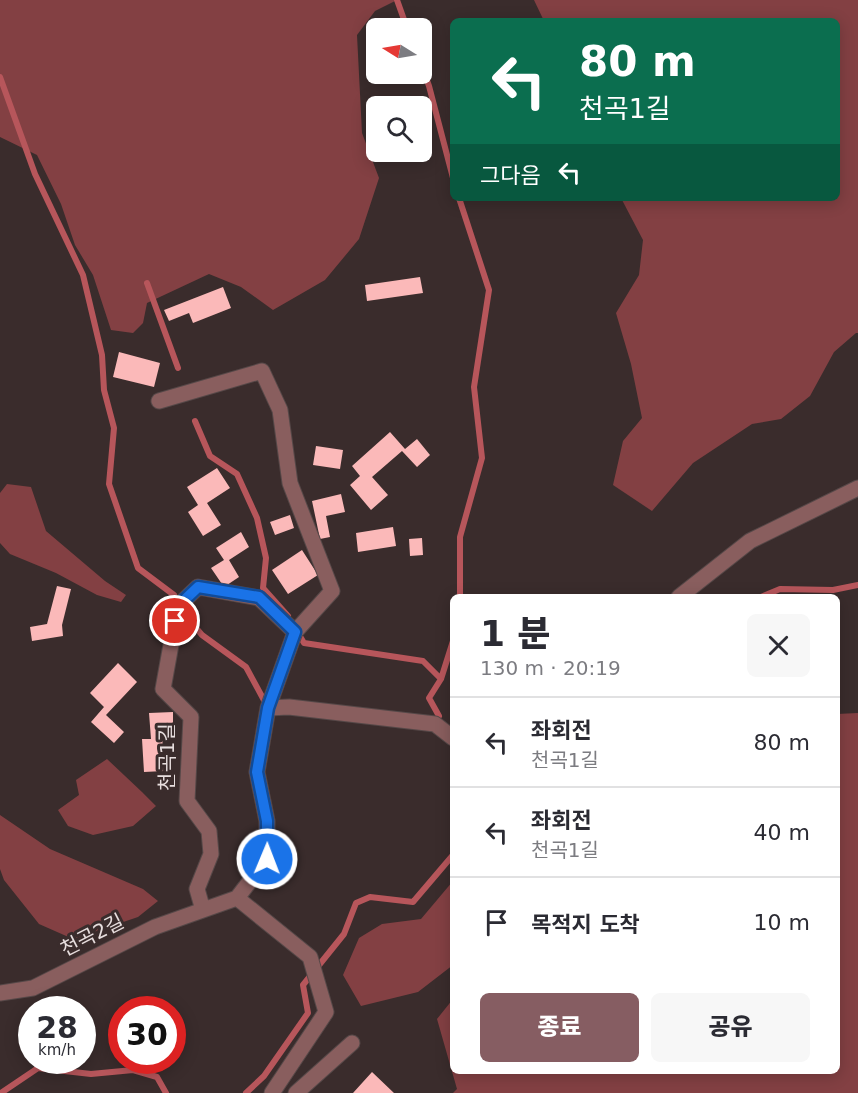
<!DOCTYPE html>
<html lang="ko">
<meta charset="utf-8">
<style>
:root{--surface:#fff;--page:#f7f7f7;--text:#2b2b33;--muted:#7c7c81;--line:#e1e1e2;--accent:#865d62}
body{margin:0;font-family:"DejaVu Sans","Noto Sans KR",sans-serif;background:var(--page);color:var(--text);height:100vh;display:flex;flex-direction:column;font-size:22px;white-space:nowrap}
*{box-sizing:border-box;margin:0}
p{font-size:20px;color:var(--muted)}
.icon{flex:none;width:33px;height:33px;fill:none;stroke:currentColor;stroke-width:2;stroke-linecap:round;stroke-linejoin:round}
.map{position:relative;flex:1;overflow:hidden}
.sheet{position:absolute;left:450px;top:594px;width:390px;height:480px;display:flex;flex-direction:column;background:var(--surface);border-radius:9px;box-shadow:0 3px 15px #0003}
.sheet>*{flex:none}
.hud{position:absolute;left:450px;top:18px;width:390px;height:183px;border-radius:9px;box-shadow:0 3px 15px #0003;background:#0b6e4f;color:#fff;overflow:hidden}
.needle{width:39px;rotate:281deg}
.tools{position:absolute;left:366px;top:18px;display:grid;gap:12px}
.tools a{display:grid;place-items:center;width:66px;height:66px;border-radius:9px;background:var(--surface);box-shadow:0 3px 15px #0003;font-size:30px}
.speed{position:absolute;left:18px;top:996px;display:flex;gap:12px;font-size:30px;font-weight:700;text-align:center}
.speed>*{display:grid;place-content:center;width:78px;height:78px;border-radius:50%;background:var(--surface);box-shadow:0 3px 15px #0003;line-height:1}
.speed small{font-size:15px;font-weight:400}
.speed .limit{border:9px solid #d22;background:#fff;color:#111}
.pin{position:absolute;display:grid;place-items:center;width:51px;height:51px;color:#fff;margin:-26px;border:3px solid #fff;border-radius:50%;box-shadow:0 2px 6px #0007}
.me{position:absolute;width:66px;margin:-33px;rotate:1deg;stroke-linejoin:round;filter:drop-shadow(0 0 4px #0008)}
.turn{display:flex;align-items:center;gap:21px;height:126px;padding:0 30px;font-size:27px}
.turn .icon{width:78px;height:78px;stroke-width:2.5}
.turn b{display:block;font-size:42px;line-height:51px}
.then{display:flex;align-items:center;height:57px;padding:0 30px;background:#0003;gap:12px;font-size:22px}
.round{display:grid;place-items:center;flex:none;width:63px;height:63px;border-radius:9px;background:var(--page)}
.overview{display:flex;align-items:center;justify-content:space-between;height:102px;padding:0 30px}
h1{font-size:36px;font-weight:800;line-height:45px}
.cta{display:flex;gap:12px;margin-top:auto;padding:12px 30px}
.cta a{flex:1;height:69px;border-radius:9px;background:var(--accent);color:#fff;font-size:24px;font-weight:800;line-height:69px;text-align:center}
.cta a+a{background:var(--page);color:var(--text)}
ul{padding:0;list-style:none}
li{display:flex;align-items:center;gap:18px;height:90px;padding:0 30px;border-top:2px solid var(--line)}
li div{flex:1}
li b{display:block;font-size:22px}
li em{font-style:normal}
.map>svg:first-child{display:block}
</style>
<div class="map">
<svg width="858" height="1093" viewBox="0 0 858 1093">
<rect width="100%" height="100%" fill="#3a2c2c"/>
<path fill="#834043" d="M0 0H397L375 11 357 35 362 133 379 178 359 239 325 280 273 310 241 287 209 274 147 303 143 323 133 333 111 330 93 275 75 245 61 204 37 155 0 137Z
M534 0H858V333H856L834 352 810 396 781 419 752 424 693 463 652 511 613 485 623 441 642 418 631 364 616 313 639 275 643 240 621 198H837V21H544Z
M7 484 31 487 46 531 105 581 126 595 121 602 97 595 56 573 10 554 0 543V493Z
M858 713V1093H453L457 1089 437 1019 453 999V1071H837V714Z
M107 759 142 792 156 806 133 826 93 835 68 826 58 810 79 795 76 780Z
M0 815 50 849 143 889 158 901 138 917 73 939 39 924 4 880 0 869Z
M453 881V965L418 992 361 1006 343 975 359 938 382 924 421 919Z"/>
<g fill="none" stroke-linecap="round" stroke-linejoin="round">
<path stroke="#b7565b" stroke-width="6" d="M397 0 407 28
M422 66 429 86 453 178
M0 77 35 174 83 275 102 355 104 390 114 428 109 484 138 568 174 595
M459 198 489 290 474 387 482 458 460 537V597
M147 283 178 368
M195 421 210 456 237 474 257 518 266 558 263 588 288 616
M761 597 780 589 833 590 858 585
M185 615 202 635 246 667 266 704
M298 633 304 643 423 661 441 679
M439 716 429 698 441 679 453 641
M1 1093 38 1068 91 1074 133 1070 157 1077 166 1093
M246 1093 264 1076 308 1013 303 985 344 934 356 903 370 897 413 902 453 855"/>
</g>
<path fill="#fbb9b9" d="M420 277 423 293 367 301 365 285Z
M223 287 231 308 193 323 189 313 169 321 164 310Z
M119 352 160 363 154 387 113 377Z
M390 432 405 449 417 439 430 455 417 467 402 451 372 477 388 495 371 510 350 485 360 476 352 466Z
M316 446 343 450 340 469 313 465Z
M217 468 230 488 207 503 221 525 203 536 188 512 198 505 187 487Z
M341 494 345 512 326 516 330 537 320 539 312 501Z
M290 515 294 528 275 535 270 522Z
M393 527 396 546 358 552 356 533Z
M241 532 249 547 229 560 239 577 224 587 211 568 224 560 216 548Z
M422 538 423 555 410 556 409 539Z
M302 550 318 575 288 594 272 570Z
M57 586 71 589 62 625 63 636 32 641 30 627 47 624Z
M118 663 137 682 106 715 124 732 114 743 91 722 104 707 90 693Z
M173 712V729L162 733 164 771 144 772 142 739H151L149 713Z
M372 1072 394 1093H353Z"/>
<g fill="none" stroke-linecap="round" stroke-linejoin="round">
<g stroke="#564848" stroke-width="17">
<path id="minor" d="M159 401 262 371 280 410 290 483 332 591 295 632 259 598 198 587 178 606 163 689 191 717 187 801 209 831 211 854 197 889 203 910 237 898 310 957 326 1012 272 1093
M679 597 750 541 858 488
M268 708 289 707 435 724 453 738
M237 898 267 859V821L257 772 268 708 295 632
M0 993 33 988 155 927 203 910
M296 1093 352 1043"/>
</g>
<use href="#minor" stroke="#895e5e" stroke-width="15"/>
</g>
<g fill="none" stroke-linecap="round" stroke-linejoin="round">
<g stroke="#114b97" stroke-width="15">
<path id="route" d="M175 621 178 606 198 587 259 597 295 632 268 708 257 772 267 821V859"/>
</g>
<use href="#route" stroke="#1a73e8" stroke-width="10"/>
</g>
<g text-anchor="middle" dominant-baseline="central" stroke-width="6" stroke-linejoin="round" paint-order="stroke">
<g font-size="20" fill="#e7dede" stroke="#3a2c2c">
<text transform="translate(167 757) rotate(-90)">천곡1길</text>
<text transform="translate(92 935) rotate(-27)">천곡2길</text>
</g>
</g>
</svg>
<div class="tools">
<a><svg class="needle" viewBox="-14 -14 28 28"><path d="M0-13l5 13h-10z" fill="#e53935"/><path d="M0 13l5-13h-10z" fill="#7c7c81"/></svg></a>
<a><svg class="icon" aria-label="search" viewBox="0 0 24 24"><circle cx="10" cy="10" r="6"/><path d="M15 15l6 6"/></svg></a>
</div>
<div class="speed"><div>28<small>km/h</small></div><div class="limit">30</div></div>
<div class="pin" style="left:175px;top:621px;background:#d93025"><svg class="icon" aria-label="arrive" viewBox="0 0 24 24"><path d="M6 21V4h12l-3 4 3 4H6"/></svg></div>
<svg class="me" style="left:267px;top:859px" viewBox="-20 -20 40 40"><circle r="17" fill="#1a73e8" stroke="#fff" stroke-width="3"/><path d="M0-11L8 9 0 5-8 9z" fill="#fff"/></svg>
<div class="hud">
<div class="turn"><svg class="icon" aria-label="left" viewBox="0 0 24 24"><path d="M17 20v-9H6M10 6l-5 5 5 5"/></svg><div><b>80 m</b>천곡1길</div></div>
<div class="then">그다음<svg class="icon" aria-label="left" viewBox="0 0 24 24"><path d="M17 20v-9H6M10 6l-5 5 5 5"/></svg></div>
</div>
<section class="sheet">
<div class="overview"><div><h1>1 분</h1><p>130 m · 20:19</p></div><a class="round"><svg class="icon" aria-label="close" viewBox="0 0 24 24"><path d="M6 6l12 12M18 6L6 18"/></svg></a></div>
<ul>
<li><svg class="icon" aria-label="left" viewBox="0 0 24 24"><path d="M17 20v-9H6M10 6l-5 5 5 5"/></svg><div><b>좌회전</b><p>천곡1길</p></div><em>80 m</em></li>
<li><svg class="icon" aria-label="left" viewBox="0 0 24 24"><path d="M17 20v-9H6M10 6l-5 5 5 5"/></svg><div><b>좌회전</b><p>천곡1길</p></div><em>40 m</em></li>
<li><svg class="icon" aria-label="arrive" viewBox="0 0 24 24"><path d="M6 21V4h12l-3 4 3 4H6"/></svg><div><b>목적지 도착</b></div><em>10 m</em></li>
</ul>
<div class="cta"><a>종료</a><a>공유</a></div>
</section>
</div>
